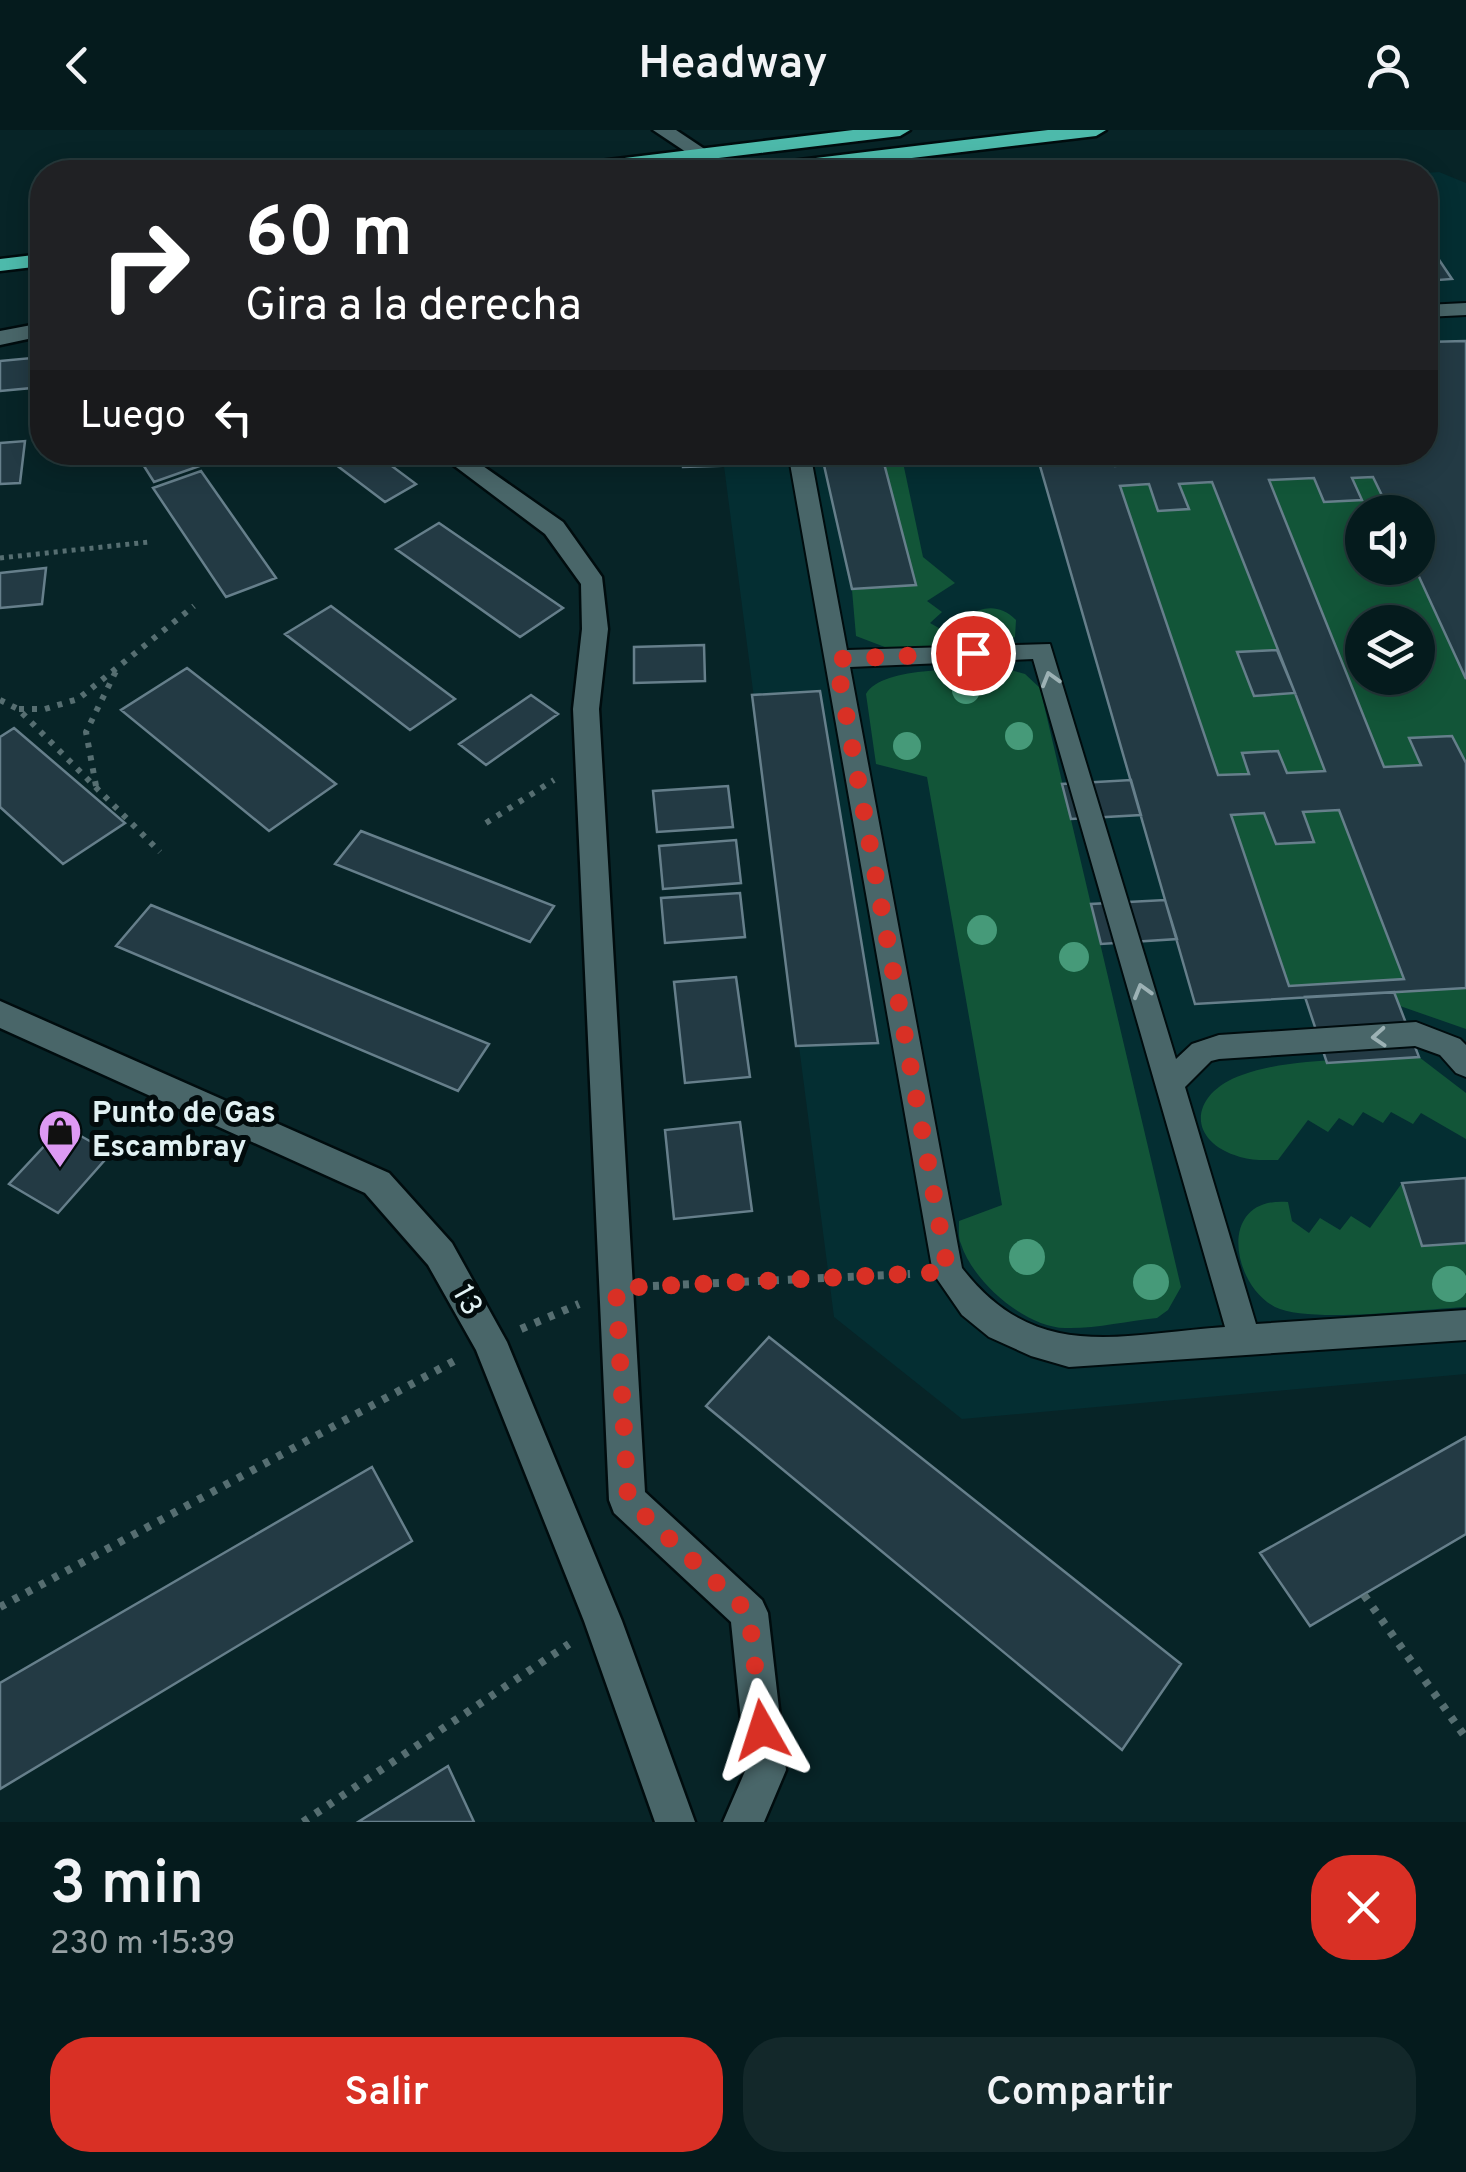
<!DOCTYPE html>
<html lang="es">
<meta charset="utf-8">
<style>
:root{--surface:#051b1d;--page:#13282a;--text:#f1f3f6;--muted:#97a1a4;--line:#26393b;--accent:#d93025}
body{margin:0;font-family:Overpass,sans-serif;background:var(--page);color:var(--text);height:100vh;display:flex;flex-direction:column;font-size:38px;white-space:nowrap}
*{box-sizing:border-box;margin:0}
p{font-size:32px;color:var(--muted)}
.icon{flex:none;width:55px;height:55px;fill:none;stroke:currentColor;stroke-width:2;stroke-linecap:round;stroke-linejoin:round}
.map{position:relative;height:1692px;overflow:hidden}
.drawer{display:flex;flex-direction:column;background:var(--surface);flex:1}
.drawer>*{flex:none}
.hud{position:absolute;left:30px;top:30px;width:1408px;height:305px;border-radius:40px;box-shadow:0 5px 25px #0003,0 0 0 2px var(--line);background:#202124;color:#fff;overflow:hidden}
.buttons{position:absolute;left:1345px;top:365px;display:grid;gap:20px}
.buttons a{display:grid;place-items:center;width:90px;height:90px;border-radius:50%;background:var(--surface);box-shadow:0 5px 25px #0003,0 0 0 2px var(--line);font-size:50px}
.pin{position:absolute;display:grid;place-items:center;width:85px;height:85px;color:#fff;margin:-42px;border:5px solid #fff;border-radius:50%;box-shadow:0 2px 10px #0007}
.me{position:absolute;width:110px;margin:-55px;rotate:354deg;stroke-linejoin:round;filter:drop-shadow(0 0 8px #0008)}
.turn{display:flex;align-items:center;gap:35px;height:210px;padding:0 50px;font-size:45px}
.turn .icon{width:130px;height:130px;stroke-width:2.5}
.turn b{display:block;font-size:70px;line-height:85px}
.then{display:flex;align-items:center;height:95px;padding:0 50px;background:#0003;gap:20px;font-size:38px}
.round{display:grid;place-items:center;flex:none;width:105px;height:105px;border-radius:40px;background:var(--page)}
.headline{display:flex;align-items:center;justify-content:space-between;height:170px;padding:0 50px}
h1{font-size:60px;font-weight:600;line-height:75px}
.action{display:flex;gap:20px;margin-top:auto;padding:20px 50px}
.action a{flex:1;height:115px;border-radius:40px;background:var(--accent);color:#fff;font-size:40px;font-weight:600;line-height:115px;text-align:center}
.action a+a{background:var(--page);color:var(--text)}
header{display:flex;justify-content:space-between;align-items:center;height:130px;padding:0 50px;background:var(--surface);font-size:45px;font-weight:600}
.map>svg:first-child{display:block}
</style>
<header><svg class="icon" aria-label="back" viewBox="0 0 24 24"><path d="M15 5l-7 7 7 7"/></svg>Headway<svg class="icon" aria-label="person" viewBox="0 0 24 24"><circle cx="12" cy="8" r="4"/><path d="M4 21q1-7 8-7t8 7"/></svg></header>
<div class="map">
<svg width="1466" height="1692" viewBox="0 0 1466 1692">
<rect width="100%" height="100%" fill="#072427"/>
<path fill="#042e32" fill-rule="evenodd" d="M1439 42 1466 53V1244L962 1289 834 1187 724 336 683 337 657 323 1425 322V43ZM1362 382H1418V438H1362ZM1362 492H1418V548H1362Z"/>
<path fill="#125538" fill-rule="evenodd" d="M881 323H901L923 427 955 453 927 471 942 482 930 493 944 501C967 485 991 465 1016 490L1015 507 1001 514 890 519 856 506 852 460 916 454Z
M1373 347 1390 382H1362V438H1415L1466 549V633L1410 609 1421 635 1384 637 1269 350 1314 348 1325 372 1361 370 1352 348ZM1362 492H1418V548H1362Z
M1212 352 1325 641 1287 643 1278 621 1243 623 1249 644 1218 645 1120 356 1149 354 1189 379 1179 354Z
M1003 538 1025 544 1040 558 1181 1157 1168 1180 1157 1188C1127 1191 1094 1199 1065 1198 1025 1197 973 1152 961 1114 958 1108 959 1098 959 1091L1002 1075 927 647 876 634 866 564C882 535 971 540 1003 538Z
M1339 680 1404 849 1289 856 1231 685 1264 683 1276 714 1313 712 1303 682Z
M1466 858V899L1400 876 1394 862Z
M1419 927 1466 963V1009L1421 983 1413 994 1391 982 1383 993 1363 982 1353 996 1339 988 1328 1002 1308 990 1278 1030C1265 1030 1253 1031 1240 1027 1185 1011 1190 963 1242 945 1295 926 1362 931 1419 927Z
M1402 1053 1422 1115 1466 1113V1177C1423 1179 1309 1194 1275 1177 1231 1154 1217 1066 1288 1072L1292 1091 1309 1103 1320 1088 1340 1100 1351 1086 1370 1098Z"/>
<path fill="#233a44" stroke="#667f8b" stroke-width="2.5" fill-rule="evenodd" d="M1425 109 1452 149 1425 151Z
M1466 211V549L1415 438 1418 382H1390L1373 347 1352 348 1362 370 1324 372 1314 348 1269 350 1384 637 1421 635 1409 608 1452 606 1466 633V858L1195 874 1036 322H1110L1115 336 1140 334 1136 322H1168L1172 334 1205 332 1201 322H1277L1278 327 1304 326 1303 322H1425V212ZM1212 352 1295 563 1325 641 1287 643 1278 621 1242 623 1249 644 1218 645 1120 356 1149 354 1158 381 1189 379 1179 354ZM1339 680 1404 849 1289 856 1231 685 1264 683 1276 714 1314 712 1303 682Z
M42 227V257L0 261V231Z
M25 311 20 353 0 354V313Z
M144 322H201L208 333 154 352 137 325Z
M319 322H373L416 354 385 372Z
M682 322H784L785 334 683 337Z
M821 322H881L916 455 852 459Z
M201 341 276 448 226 467 153 358Z
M439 393 563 478 520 507 396 419Z
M46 438 42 474 0 478V443Z
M331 476 455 569 410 600 285 504Z
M704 515 705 551 634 553V517Z
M1277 520 1295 563 1254 566 1237 522Z
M187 538 336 654 269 701 121 580Z
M820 561 878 913 796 916 752 565Z
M531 565 558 584 486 635 459 614Z
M14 598 125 693 63 734 0 677V607Z
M1131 650 1141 685 1071 689 1062 654Z
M728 656 733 697 657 702 653 661Z
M361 701 554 776 530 812 335 734Z
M736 710 741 753 663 759 659 716Z
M740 763 745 807 665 813 661 768Z
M1165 770 1177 809 1101 814 1091 774Z
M151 775 489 914 458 961 116 816Z
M736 847 750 947 685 953 674 852Z
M1394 862 1419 927 1327 933 1305 867Z
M740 992 752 1081 674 1089 665 1000Z
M63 996 111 1023 58 1083 9 1054Z
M1466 1048V1113L1422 1116 1402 1053Z
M769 1207 1181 1534 1122 1620 706 1276Z
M1466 1307V1404L1310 1496 1260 1423Z
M372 1337 412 1411 0 1659V1553Z
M448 1636 474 1692H358Z"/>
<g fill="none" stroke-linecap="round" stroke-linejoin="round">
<g stroke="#000c0e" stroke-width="4">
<path id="lane" d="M1466 173V185L1425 187V175Z
M788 322H810L847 520 1050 514 1176 929 1192 914 1219 905 1416 892 1460 909 1466 915V947L1456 943 1440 925 1415 916 1219 929 1211 931 1185 957 1256 1194 1466 1180V1210L1069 1237 1031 1226 989 1207 962 1185 933 1143ZM1033 529 1225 1197C1120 1204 1036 1234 962 1138L850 537Z"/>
</g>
<g stroke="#000c0e" stroke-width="5">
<path id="street" d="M653 0H676L739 42H716Z
M42 193V206L0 215V201Z
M436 322H463L563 392 602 447 608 499 599 579 645 1362 762 1470 768 1483 786 1640 764 1692H723L746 1639 731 1492 614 1383 609 1370 573 579 582 499 581 454 545 404Z
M0 871 389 1043 452 1113 507 1212 622 1491 695 1692H655L584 1491 476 1220 428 1135 365 1063 0 898Z"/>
</g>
<g stroke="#000c0e" stroke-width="5">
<path id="highway" d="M853 0H910L900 6 603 42H549L559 36Z
M1048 0H1106L1096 6 795 42H740L750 36Z
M42 124V136L0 141V129Z"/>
</g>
<path stroke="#566e71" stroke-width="5" stroke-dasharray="4 5" stroke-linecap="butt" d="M0 428 149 412"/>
<path stroke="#566e71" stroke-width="6" stroke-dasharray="5 8" stroke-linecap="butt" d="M0 570 18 579 160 722
M19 579H45L78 569 194 476
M96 656 86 602 116 541
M486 693 554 650"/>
<path stroke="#566e71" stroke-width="8" stroke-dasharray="6 9" stroke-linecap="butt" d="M653 1156 910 1144
M521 1199 579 1174
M1364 1465 1466 1608
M0 1477 456 1230
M303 1692 569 1514"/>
<use href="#lane" fill="#496669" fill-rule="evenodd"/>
<use href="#street" fill="#496669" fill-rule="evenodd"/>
<use href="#highway" fill="#4dbaab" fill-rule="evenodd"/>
</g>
<g fill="#469a79">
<circle cx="966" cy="560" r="14"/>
<circle cx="1019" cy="606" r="14"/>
<circle cx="907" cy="616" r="14"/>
<circle cx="982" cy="800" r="15"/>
<circle cx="1074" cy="827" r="15"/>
<circle cx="1027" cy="1127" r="18"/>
<circle cx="1151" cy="1152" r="18"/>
<circle cx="1450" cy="1154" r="18"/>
</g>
<defs><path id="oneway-chevron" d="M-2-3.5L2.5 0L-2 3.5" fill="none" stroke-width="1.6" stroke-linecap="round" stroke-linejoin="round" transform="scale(2.5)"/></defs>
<g stroke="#9db2b5">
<use href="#oneway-chevron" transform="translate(1050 549) rotate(-106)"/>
<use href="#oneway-chevron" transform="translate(1142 861) rotate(-106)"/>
<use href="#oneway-chevron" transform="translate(1379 907) rotate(176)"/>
</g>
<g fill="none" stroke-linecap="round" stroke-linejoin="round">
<path stroke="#d93025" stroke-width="18" stroke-dasharray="0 32.4" d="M762 1600 749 1483 628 1370 616 1158 948 1142 836 529 973 523"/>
</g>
<defs>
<g id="shop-pin" transform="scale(2.25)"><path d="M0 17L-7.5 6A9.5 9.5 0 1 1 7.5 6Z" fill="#dd99f3" stroke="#020b0c"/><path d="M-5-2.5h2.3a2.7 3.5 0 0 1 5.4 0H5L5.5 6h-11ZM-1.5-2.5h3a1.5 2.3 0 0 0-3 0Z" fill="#111"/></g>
</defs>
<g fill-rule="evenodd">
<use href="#shop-pin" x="60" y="1001"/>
</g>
<g text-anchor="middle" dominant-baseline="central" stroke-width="10" stroke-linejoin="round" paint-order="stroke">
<g font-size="30" font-weight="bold" fill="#e1f1f3" stroke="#020b0c" text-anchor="start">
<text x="92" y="984">Punto de Gas<tspan x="92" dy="34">Escambray</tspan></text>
</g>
<g font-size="30" fill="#e1f1f3" stroke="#020b0c">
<text transform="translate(466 1171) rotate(61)">13</text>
</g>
</g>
</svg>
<div class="buttons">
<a><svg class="icon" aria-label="sound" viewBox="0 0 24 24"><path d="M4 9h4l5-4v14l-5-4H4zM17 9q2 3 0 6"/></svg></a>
<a><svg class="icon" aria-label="layers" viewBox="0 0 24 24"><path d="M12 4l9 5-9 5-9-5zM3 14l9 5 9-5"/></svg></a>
</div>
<div class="pin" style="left:973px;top:523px;background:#d93025"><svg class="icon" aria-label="arrive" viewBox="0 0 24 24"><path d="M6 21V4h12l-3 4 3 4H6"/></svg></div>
<svg class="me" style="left:762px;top:1600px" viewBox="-20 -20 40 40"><path d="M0-17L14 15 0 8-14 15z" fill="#d93025" stroke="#fff" stroke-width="4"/></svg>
<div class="hud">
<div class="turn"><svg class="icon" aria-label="right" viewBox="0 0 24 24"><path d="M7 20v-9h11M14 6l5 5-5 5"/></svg><div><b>60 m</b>Gira a la derecha</div></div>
<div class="then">Luego<svg class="icon" aria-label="left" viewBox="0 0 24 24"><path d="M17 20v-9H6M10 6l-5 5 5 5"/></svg></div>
</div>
</div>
<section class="drawer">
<div class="headline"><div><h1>3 min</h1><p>230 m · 15:39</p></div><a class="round" style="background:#d93025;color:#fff"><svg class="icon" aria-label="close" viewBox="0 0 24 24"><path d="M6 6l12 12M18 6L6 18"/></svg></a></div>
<div class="action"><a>Salir</a><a>Compartir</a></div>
</section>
